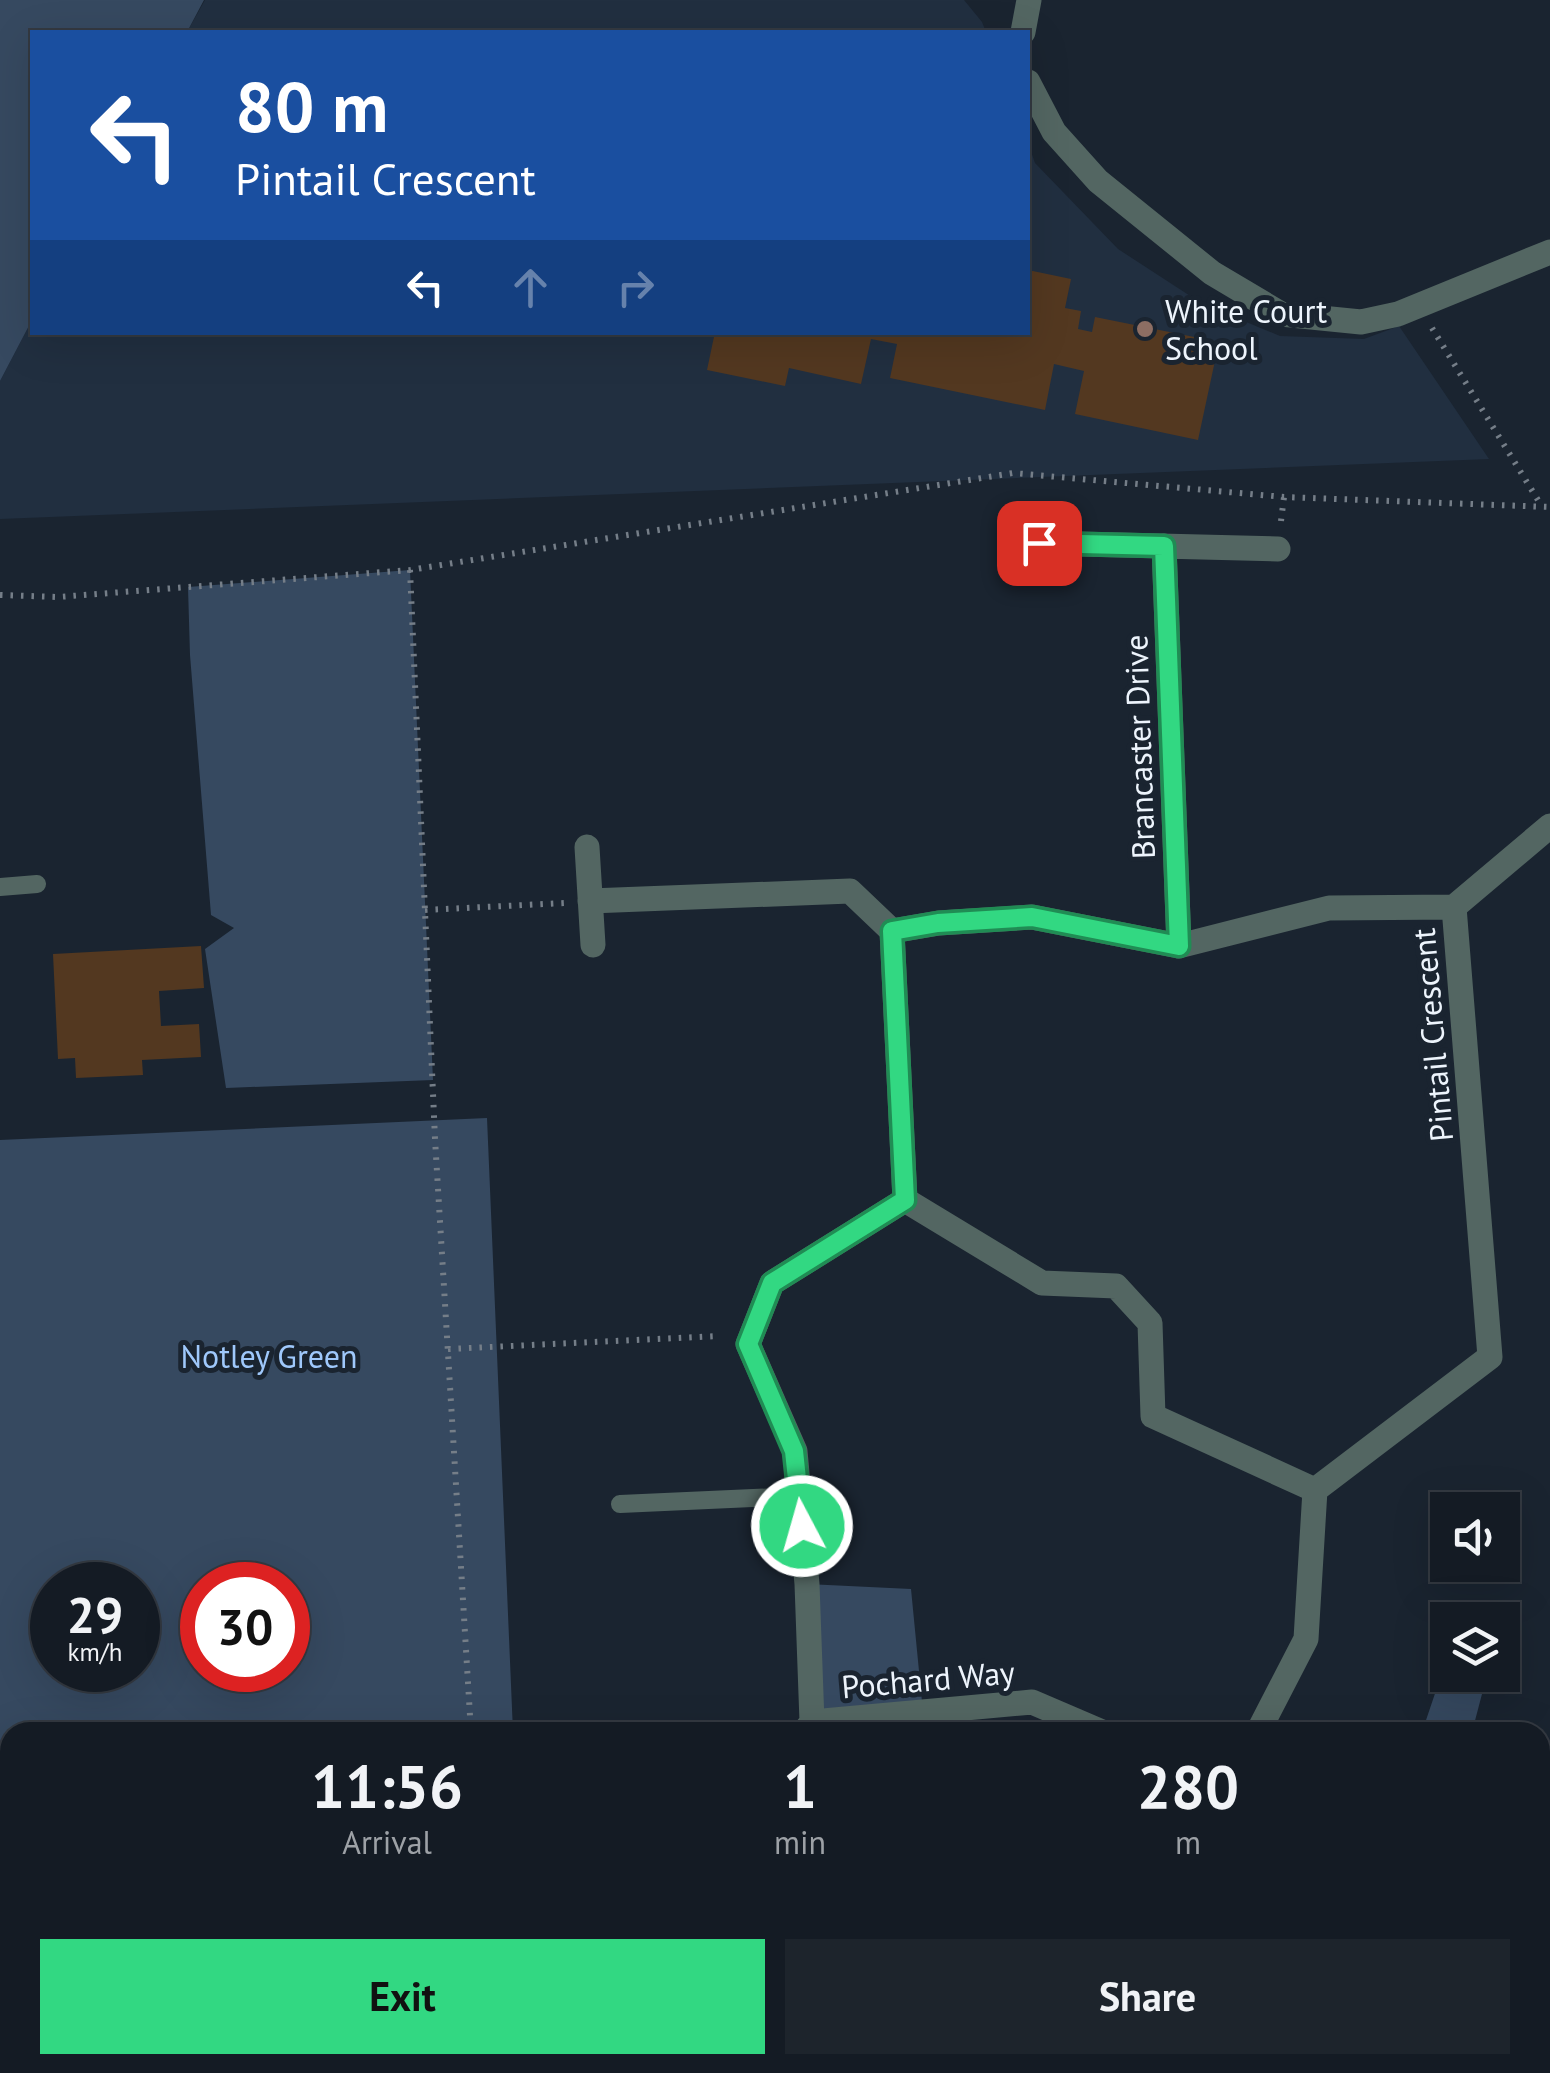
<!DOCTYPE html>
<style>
:root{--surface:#141b24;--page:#1d242c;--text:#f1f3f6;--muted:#9da1a6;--line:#333941;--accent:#32d882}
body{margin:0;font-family:"PT Sans",sans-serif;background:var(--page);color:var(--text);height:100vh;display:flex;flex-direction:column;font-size:38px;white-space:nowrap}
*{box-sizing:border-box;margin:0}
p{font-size:32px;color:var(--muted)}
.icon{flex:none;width:55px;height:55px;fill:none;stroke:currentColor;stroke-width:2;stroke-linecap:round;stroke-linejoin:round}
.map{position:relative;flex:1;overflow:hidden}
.sheet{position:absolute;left:0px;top:1722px;width:1550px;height:352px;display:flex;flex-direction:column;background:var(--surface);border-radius:30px 30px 0 0;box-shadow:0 10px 40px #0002,0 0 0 2px var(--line)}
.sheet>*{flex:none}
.top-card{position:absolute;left:30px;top:30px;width:1000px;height:305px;border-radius:0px;box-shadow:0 10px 40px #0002,0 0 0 2px var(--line);background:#1a4fa0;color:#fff;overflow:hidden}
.controls{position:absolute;left:1430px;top:1492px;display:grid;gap:20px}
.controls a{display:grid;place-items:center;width:90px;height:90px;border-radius:0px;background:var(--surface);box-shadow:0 10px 40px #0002,0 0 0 2px var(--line);font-size:50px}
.speed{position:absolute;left:30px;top:1562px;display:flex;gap:20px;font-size:50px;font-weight:700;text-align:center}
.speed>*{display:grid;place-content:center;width:130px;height:130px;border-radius:50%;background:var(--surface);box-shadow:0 10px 40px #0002,0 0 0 2px var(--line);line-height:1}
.speed small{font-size:25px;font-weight:400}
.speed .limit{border:15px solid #d22;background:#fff;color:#111}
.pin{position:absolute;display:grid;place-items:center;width:85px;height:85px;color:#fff;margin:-42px;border-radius:20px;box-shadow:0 5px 15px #0006}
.me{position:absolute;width:110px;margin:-55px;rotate:354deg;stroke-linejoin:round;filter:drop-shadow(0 0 8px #0008)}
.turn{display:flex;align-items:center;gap:35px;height:210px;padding:0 40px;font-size:45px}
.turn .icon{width:130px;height:130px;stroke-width:2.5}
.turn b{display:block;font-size:70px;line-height:85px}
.lanes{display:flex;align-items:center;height:95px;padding:0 40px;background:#0003;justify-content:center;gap:50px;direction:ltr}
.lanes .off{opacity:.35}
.eta{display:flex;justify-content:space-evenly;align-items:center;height:170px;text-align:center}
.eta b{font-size:60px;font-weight:700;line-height:70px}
.button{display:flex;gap:20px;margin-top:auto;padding:20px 40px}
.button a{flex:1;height:115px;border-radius:0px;background:var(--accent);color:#111;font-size:40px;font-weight:700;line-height:115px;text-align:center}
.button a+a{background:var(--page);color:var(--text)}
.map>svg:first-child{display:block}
</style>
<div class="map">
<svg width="1550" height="2073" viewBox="0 0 1550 2073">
<rect width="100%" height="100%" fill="#1a2430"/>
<path fill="#212f40" d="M205 0H964L982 22 986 32H187Z
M1028 143 1035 163 1118 249 1201 303 1280 336 1364 339 1399 326 1489 459 0 519V381L32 320V332H1028Z"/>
<path fill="#364960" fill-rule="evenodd" d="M0 0H204L187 32H32V320L0 381Z
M410 570 433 1080 226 1088 205 949 234 928 211 915 190 655 188 587Z
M487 1118 513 1732H10V1995H0V1140ZM138 1585V1670H52V1585ZM288 1585V1670H202V1585Z
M807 1584 911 1589 923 1712 812 1722Z
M1447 1658 1448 1675H1487L1472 1732H1422Z
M1258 2065H1309L1310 2073H1259Z"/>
<path fill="#533820" d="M1028 270 1071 279 1065 308 1081 311 1078 329 1092 332 1095 317 1219 342 1198 440 1075 414 1084 371 1054 364 1045 410 890 378 897 344 871 339 861 384 789 368 785 386 707 370 715 332H1028Z
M201 946 204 988 159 991 161 1026 199 1024 201 1057 142 1060 143 1075 76 1078 75 1058 58 1059 53 954Z"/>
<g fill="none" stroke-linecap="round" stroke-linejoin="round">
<path stroke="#757e88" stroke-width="6" stroke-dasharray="2.5 8" stroke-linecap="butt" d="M1432 328 1541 505
M1281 521 1284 497
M410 570 435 1139 471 1732
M0 595 58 597 410 570 1013 473 1284 497 1550 507
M425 910 564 903
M448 1349 720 1336
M203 2065 204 2073"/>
<path stroke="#536662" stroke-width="18" d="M0 887 37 884
M620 1504 799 1496"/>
<path stroke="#536662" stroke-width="25" d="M1023 32 1029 0
M1028 82 1054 132 1098 181 1212 273 1281 314 1361 322 1398 314 1550 252
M1039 543 1278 549
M1164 546 1179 946
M587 847 593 945
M590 901 850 891 892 931
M1454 907 1550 826
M905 1200 892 931 939 923 1032 917 1179 946 1329 908 1454 907 1490 1357 1315 1490
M812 1722 1032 1702 1102 1732
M804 1732 812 1722 807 1584 795 1451 748 1344 772 1283 905 1200 1042 1283 1116 1286 1150 1323 1153 1416 1315 1490 1306 1639 1258 1732
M512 2065 515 2073"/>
<path stroke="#6d8c85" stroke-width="25" d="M0 2031H10
M125 2065 126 2073"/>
</g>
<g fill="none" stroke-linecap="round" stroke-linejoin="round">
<g stroke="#208c54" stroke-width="25">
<path id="route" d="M802 1526 794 1451 748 1344 772 1283 905 1200 892 931 938 923 1032 917 1179 946 1164 546 1039 543"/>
</g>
<use href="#route" stroke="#32d882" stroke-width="18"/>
</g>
<circle fill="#8d6e63" stroke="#1a2430" stroke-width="4" cx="1145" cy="329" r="10"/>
<g text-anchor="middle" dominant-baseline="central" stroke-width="10" stroke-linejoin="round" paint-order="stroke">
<g font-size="32" fill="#edf4fc" stroke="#1a2430" text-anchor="start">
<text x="1165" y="311">White Court<tspan x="1165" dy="37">School</tspan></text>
</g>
<g font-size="32" fill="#edf4fc" stroke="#1a2430">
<text transform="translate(1139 747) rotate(-92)">Brancaster Drive</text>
<text transform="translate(1432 1035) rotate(-95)">Pintail Crescent</text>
<text transform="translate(928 1679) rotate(-5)">Pochard Way</text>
</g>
<g font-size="32" fill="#9fc8fb" stroke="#1a2430">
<text x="269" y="1356">Notley Green</text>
</g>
</g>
</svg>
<div class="controls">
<a><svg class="icon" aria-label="sound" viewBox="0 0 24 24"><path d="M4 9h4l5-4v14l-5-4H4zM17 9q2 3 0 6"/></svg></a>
<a><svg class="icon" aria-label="layers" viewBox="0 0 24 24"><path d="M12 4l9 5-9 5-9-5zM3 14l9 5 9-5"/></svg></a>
</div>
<div class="speed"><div>29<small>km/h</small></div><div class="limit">30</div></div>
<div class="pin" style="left:1039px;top:543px;background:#d93025"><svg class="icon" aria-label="arrive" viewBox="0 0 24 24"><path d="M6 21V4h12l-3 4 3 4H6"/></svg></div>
<svg class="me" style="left:802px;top:1526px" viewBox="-20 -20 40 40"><circle r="17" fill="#32d882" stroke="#fff" stroke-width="3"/><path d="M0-11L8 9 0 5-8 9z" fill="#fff"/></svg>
<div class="top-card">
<div class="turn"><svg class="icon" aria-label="left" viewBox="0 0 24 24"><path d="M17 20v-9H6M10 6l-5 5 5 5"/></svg><div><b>80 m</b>Pintail Crescent</div></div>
<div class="lanes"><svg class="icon" aria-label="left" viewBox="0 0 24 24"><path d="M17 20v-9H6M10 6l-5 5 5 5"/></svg><svg class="icon off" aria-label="ahead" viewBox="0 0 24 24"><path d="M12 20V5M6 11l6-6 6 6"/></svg><svg class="icon off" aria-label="right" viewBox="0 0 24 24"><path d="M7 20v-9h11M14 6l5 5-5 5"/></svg></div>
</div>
<section class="sheet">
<div class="eta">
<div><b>11:56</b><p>Arrival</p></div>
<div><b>1</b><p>min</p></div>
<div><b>280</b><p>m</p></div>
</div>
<div class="button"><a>Exit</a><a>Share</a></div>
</section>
</div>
